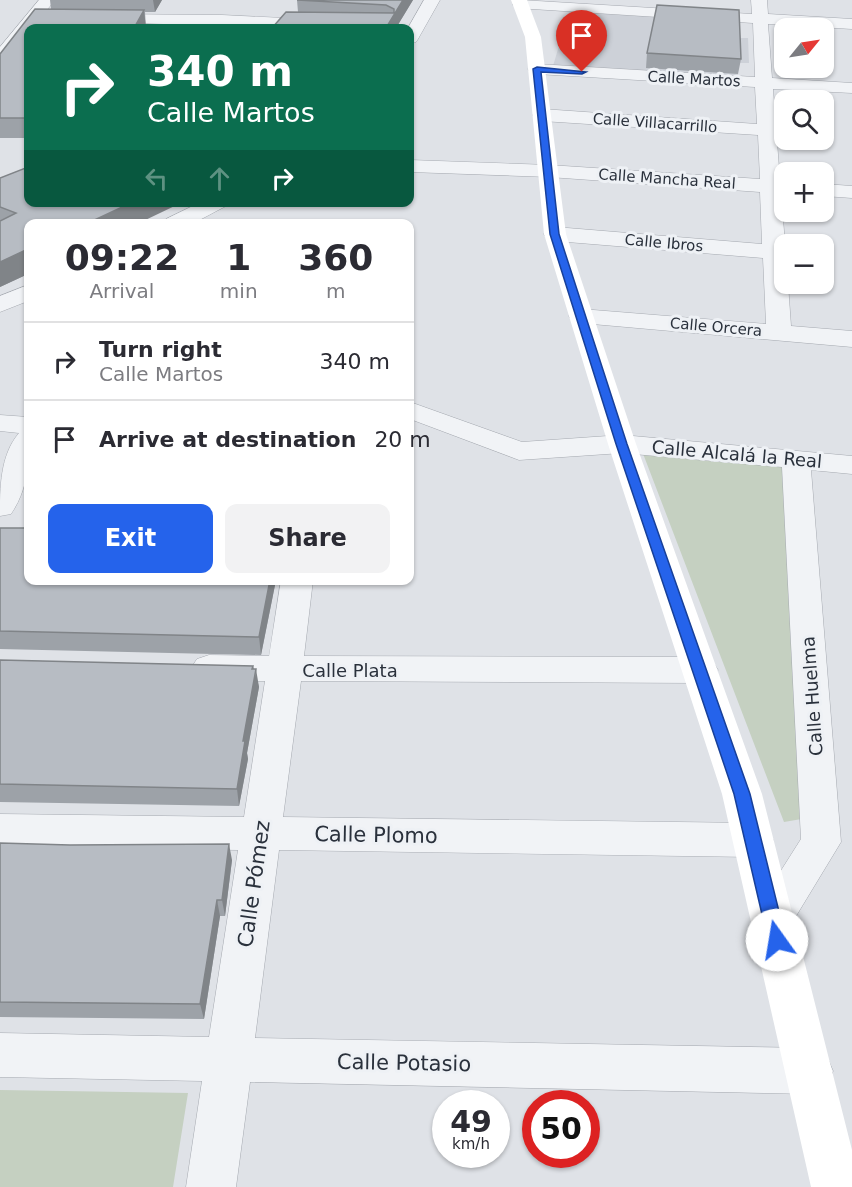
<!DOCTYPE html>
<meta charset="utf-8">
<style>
:root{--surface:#fff;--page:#f2f2f3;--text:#2b2b33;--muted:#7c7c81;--line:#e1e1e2;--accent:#2563eb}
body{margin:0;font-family:"DejaVu Sans",sans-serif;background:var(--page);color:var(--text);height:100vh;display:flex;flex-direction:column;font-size:22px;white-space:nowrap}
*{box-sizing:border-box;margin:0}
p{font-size:20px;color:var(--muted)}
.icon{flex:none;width:33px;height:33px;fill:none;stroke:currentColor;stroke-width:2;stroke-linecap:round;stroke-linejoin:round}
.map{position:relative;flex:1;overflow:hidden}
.sheet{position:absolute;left:24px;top:219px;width:390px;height:366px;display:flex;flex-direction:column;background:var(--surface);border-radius:12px;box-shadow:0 2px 4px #0004}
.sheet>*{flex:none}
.top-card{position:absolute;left:24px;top:24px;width:390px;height:183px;border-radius:12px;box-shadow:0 2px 4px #0004;background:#0b6e4f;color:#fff;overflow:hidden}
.needle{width:39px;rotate:60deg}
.controls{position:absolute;left:774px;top:18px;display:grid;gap:12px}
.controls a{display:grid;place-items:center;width:60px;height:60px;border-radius:12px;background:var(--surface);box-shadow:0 2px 4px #0004;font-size:30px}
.speed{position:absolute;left:432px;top:1090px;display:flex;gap:12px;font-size:30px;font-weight:700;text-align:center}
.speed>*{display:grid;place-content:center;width:78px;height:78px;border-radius:50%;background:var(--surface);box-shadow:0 2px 4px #0004;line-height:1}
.speed small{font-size:15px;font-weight:400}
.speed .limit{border:9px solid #d22;background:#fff;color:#111}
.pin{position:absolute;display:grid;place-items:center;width:51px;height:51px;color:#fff;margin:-62px -26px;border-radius:50% 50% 50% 0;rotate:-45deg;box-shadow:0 0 6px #0007}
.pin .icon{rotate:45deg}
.me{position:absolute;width:66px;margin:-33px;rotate:347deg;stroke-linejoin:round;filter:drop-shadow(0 0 4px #0008)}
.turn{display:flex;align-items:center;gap:21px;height:126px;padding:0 24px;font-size:27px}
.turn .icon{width:78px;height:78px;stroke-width:2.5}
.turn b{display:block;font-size:42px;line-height:51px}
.lanes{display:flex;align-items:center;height:57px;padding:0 24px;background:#0003;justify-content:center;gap:30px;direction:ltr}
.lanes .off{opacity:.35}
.eta{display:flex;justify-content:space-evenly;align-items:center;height:102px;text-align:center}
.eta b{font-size:36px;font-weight:600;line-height:42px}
.button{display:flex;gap:12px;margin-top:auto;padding:12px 24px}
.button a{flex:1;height:69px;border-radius:12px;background:var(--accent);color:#fff;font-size:24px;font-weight:600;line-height:69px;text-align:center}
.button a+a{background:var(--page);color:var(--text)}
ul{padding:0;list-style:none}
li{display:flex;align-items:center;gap:18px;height:78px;padding:0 24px;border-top:2px solid var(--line)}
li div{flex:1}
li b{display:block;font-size:22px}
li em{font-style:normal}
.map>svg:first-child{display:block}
</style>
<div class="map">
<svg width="852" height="1187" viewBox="0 0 852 1187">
<rect width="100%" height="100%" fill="#dfe2e7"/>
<path fill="#cdd1d8" d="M569 12 736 21 737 38H748L749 63H738V78L553 66Z"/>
<path fill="#c5d0c1" d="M642 451 787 465 819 816 784 822Z
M0 1090 188 1093 173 1187H0Z"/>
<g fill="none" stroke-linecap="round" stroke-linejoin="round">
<g stroke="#a5a9b0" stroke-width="1">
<path id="minor" d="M39 0H55L32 28H28V33L6 62 0 63V47Z
M424 0H440L418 39 416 42 410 44 408 28Z
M521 0 752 14 751 0H767L768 14 852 19V29L768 24 772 78 852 83V93L773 89 780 181H784V193H781L785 244 784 284H788L791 326 852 331V347L581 323 572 321 569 316 572 311 581 309 766 324 763 258 555 241 547 239 544 234 547 229 555 227 762 244 760 192 549 177 410 172V160L549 165 760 179 758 135 542 121 535 119 533 115 535 111 542 109 757 124 755 87 537 74 531 73 528 69 531 65 537 64 755 77 753 23 516 8 513 5Z
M102 14 222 15 385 23 393 28H299L96 22 94 19Z
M824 184 852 186V198L824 196Z
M201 202H229L226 206 192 224H163L166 219Z
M28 285V301L0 312V296Z
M410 402 522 442 622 435 852 456V474L811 470 841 842 787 931 772 937 757 931 751 918 801 839 782 467 622 453 519 460 410 419Z
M0 415 28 417C28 452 32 483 11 514L0 516C0 488 0 455 19 433L0 431Z
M281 580H313L304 656 700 657 712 661 718 670 712 679 700 683 301 681 283 817 753 823 767 828 773 840 767 852 753 857 279 850 255 1038 809 1048 826 1055 833 1071 826 1087 809 1094 250 1082 236 1187H186L202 1081 0 1077V1033L209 1037 238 850 0 846V814L244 817 265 681H209L197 677 191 668 197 659 209 655 269 656Z"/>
</g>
<use href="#minor" fill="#f1f3f6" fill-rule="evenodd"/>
<path fill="#fff" fill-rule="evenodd" d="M511 0H527L541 37 566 234 636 444 762 794 852 1150V1187H811L722 794 608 444 544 234 525 37Z"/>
</g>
<path fill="#9da2a8" d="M50 0H162L155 12H145L146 28H28V138H0V54L35 9H51Z
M290 0H413L396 28H272L298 12 297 0Z
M647 53 741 59 738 74 646 68Z
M28 167V274L0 287V178Z
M0 528 276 580 261 655 0 649Z
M0 660 253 666 259 687 247 753 248 759 239 806 0 802Z
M0 843 232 860 225 916H220L204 1019 0 1017Z"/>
<path fill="#808488" d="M153 0H162L155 12Z
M403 0H413L396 28H386Z
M144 10 146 28H134Z
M133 202H183L137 224H86Z
M28 249V274L0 287V262Z
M270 580H276L261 655 259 637Z
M253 666 255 678 256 669 259 687 247 753 248 759 239 806 237 789Z
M229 844 232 860 225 916 222 900Z
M217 900 220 916 204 1019 200 1004Z"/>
<path fill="#b7bcc3" stroke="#808488" stroke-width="1.5" d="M297 0H403L386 28H272L286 12 394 13V9L386 5Z
M657 5 739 10 741 59 647 53Z
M35 9 144 10 134 28H28V118H0V54Z
M28 167V202H133L86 224H28V249L0 262V221L16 213 0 207V178Z
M0 528H28V580H270L259 637 0 631Z
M0 660 253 666 252 669H256L243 741H245L237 789 0 784Z
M0 843 70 845 229 844 222 900H217L200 1004 0 1002Z"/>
<path fill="#2563eb" stroke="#184099" stroke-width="1.5" d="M537 67 586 72 582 74 541 72 559 234 627 444 750 794 786 940 783 946 777 948 770 946 768 940 734 794 616 444 550 234 533 69Z"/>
<g text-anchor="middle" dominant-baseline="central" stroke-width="6" stroke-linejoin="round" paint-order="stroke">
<g font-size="15" fill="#2a313c" stroke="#eef1f5">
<text transform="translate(694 79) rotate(3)">Calle Martos</text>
<text transform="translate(655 123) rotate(4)">Calle Villacarrillo</text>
<text transform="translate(667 179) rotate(4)">Calle Mancha Real</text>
<text transform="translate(664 243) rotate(5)">Calle Ibros</text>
<text transform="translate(716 327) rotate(5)">Calle Orcera</text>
</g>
<g font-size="18" fill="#2a313c" stroke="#eef1f5">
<text transform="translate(737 454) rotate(5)">Calle Alcalá la Real</text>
<text x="350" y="670">Calle Plata</text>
<text transform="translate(812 696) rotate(-94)">Calle Huelma</text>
</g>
<g font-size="21" fill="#2a313c" stroke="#eef1f5">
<text transform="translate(376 835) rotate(1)">Calle Plomo</text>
<text transform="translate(254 884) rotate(-82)">Calle Pómez</text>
<text transform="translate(404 1063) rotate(1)">Calle Potasio</text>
</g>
</g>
</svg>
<div class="controls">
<a><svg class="needle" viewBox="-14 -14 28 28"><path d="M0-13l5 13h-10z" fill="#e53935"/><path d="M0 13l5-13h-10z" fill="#7c7c81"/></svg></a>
<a><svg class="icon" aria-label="search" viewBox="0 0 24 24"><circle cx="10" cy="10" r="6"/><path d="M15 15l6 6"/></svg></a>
<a>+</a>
<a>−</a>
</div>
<div class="speed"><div>49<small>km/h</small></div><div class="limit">50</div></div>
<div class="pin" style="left:582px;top:72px;background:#d93025"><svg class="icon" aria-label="arrive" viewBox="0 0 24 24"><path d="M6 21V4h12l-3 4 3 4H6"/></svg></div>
<svg class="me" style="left:777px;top:940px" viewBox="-20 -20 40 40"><circle r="19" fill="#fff"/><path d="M0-13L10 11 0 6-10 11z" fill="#2563eb"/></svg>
<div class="top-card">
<div class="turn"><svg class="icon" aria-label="right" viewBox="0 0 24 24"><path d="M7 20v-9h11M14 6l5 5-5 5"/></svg><div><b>340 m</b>Calle Martos</div></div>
<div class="lanes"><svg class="icon off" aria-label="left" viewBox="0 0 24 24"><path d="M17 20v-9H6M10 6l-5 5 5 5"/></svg><svg class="icon off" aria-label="ahead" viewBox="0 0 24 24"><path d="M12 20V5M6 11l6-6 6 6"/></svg><svg class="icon" aria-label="right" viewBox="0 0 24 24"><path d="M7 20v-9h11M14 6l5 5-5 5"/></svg></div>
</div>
<section class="sheet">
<div class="eta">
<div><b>09:22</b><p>Arrival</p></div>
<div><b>1</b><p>min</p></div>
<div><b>360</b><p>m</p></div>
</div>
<ul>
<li><svg class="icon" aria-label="right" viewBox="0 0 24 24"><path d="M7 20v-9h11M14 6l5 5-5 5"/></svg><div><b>Turn right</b><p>Calle Martos</p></div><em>340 m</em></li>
<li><svg class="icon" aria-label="arrive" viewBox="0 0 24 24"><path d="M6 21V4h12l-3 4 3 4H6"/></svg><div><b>Arrive at destination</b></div><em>20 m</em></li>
</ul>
<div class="button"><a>Exit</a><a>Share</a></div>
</section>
</div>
